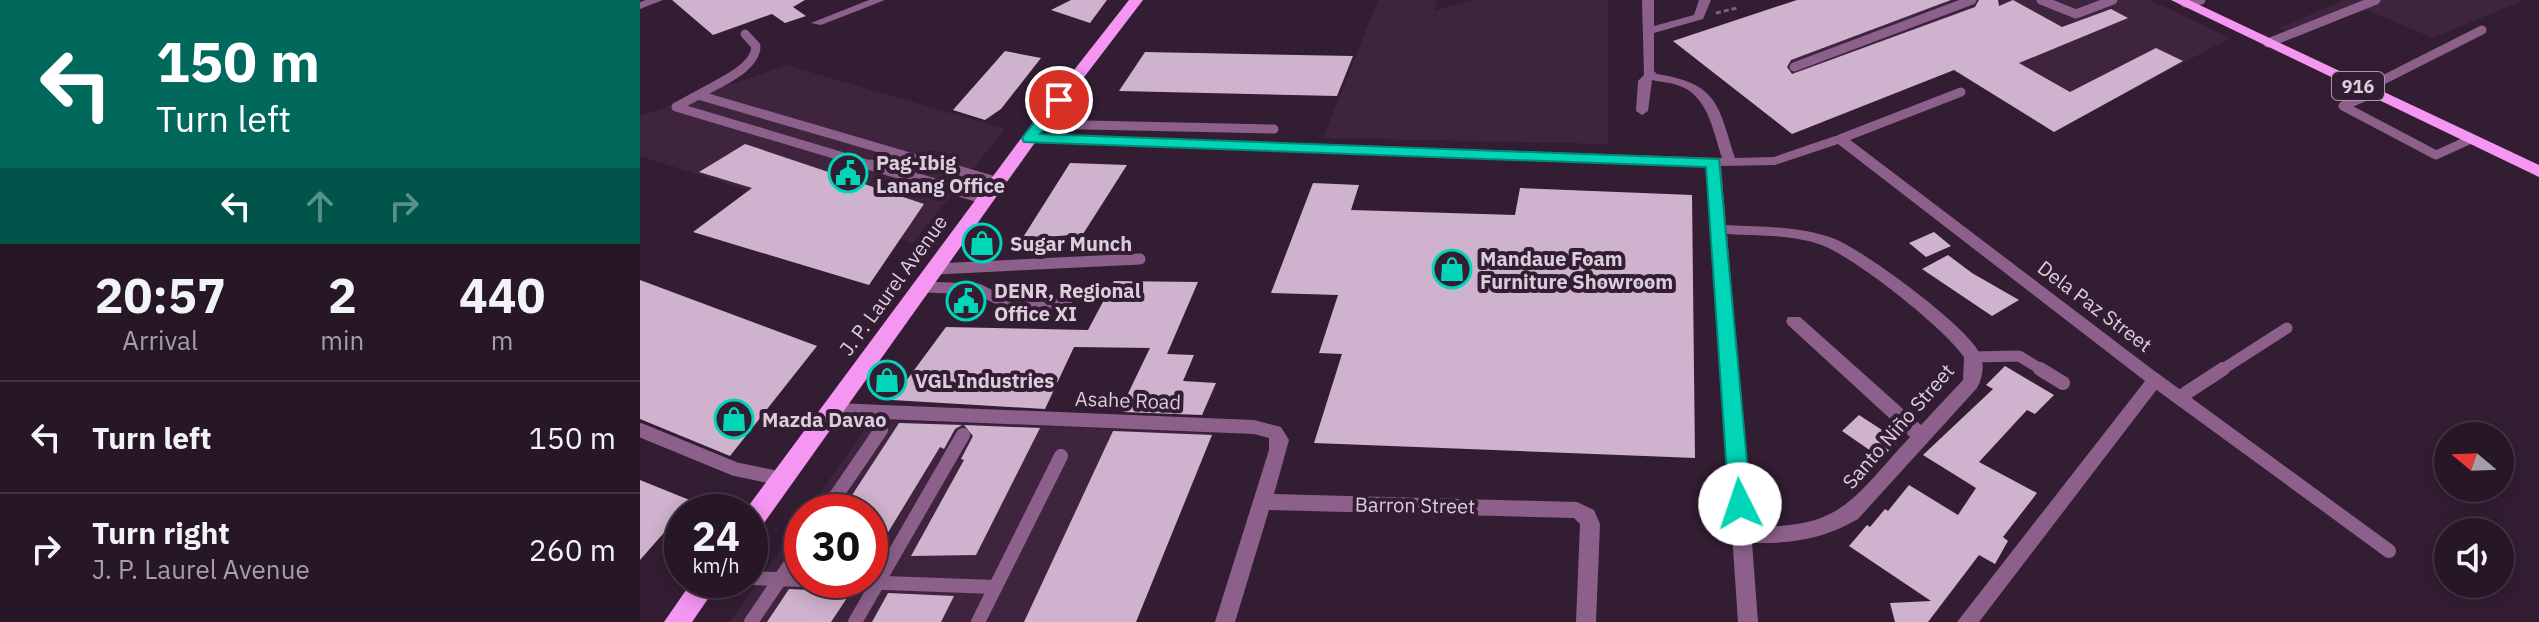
<!DOCTYPE html>
<meta charset="utf-8">
<style>
:root{--surface:#261626;--page:#2e1f2e;--text:#f1f3f6;--muted:#a49fa7;--line:#423543}
body{margin:0;font-family:"IBM Plex Sans",sans-serif;background:var(--page);color:var(--text);height:100vh;display:flex;flex-direction:column;font-size:30px;white-space:nowrap}
*{box-sizing:border-box;margin:0}
p{font-size:26px;color:var(--muted)}
.icon{flex:none;width:44px;height:44px;fill:none;stroke:currentColor;stroke-width:2;stroke-linecap:round;stroke-linejoin:round}
.map{position:relative;flex:1;overflow:hidden}
.panel{display:flex;flex-direction:column;background:var(--surface);width:640px}
.panel>*{flex:none}
.hud{background:#00695c;color:#fff;overflow:hidden}
.needle{width:52px;rotate:289deg}
.buttons{position:absolute;left:1794px;top:422px;display:grid;gap:16px}
.buttons a{display:grid;place-items:center;width:80px;height:80px;border-radius:50%;background:var(--surface);box-shadow:0 4px 20px #0003,0 0 0 2px var(--line);font-size:40px}
.speed{position:absolute;left:24px;top:494px;display:flex;gap:16px;font-size:40px;font-weight:700;text-align:center}
.speed>*{display:grid;place-content:center;width:104px;height:104px;border-radius:50%;background:var(--surface);box-shadow:0 4px 20px #0003,0 0 0 2px var(--line);line-height:1}
.speed small{font-size:20px;font-weight:400}
.speed .limit{border:12px solid #d22;background:#fff;color:#111}
.pin{position:absolute;display:grid;place-items:center;width:68px;height:68px;color:#fff;margin:-34px;border:4px solid #fff;border-radius:50%;box-shadow:0 2px 8px #0007}
.me{position:absolute;width:88px;margin:-44px;rotate:356deg;stroke-linejoin:round;filter:drop-shadow(0 0 6px #0008)}
.turn{display:flex;align-items:center;gap:28px;height:168px;padding:0 24px;font-size:36px}
.turn .icon{width:104px;height:104px;stroke-width:2.5}
.turn b{display:block;font-size:56px;line-height:68px}
.lanes{display:flex;align-items:center;height:76px;padding:0 24px;background:#0003;justify-content:center;gap:40px;direction:ltr}
.lanes .off{opacity:.35}
.eta{display:flex;justify-content:space-evenly;align-items:center;height:136px;text-align:center}
.eta b{font-size:48px;font-weight:700;line-height:56px}
ul{padding:0;list-style:none}
li{display:flex;align-items:center;gap:24px;height:112px;padding:0 24px;border-top:2px solid var(--line)}
li div{flex:1}
li b{display:block;font-size:30px}
li em{font-style:normal}
main{display:flex;flex:1;min-height:0}
.map>svg:first-child{display:block}
</style>
<main>
<section class="panel">
<div class="hud">
<div class="turn"><svg class="icon" aria-label="left" viewBox="0 0 24 24"><path d="M17 20v-9H6M10 6l-5 5 5 5"/></svg><div><b>150 m</b>Turn left</div></div>
<div class="lanes"><svg class="icon" aria-label="left" viewBox="0 0 24 24"><path d="M17 20v-9H6M10 6l-5 5 5 5"/></svg><svg class="icon off" aria-label="ahead" viewBox="0 0 24 24"><path d="M12 20V5M6 11l6-6 6 6"/></svg><svg class="icon off" aria-label="right" viewBox="0 0 24 24"><path d="M7 20v-9h11M14 6l5 5-5 5"/></svg></div>
</div>
<div class="eta">
<div><b>20:57</b><p>Arrival</p></div>
<div><b>2</b><p>min</p></div>
<div><b>440</b><p>m</p></div>
</div>
<ul>
<li><svg class="icon" aria-label="left" viewBox="0 0 24 24"><path d="M17 20v-9H6M10 6l-5 5 5 5"/></svg><div><b>Turn left</b></div><em>150 m</em></li>
<li><svg class="icon" aria-label="right" viewBox="0 0 24 24"><path d="M7 20v-9h11M14 6l5 5-5 5"/></svg><div><b>Turn right</b><p>J. P. Laurel Avenue</p></div><em>260 m</em></li>
</ul>
</section>
<div class="map">
<svg width="1899" height="622" viewBox="0 0 1899 622">
<rect width="100%" height="100%" fill="#331d33"/>
<path fill="#3f243e" d="M738 0H797L794 11 833 0H968V144L683 138Z
M1156 0H1510L1590 38 1414 132 1314 70 1152 134 1033 41Z
M1704 0H1884L1793 38 1724 9 1658 37 1639 28Z
M146 65 365 129 273 243 0 156V116Z
M231 420 573 433 496 622H90L162 519V580H230V512H167Z"/>
<path fill="#cfb2cd" d="M32 0H165L153 7 166 16 145 23 132 14 73 35Z
M431 0H467L450 23 411 10Z
M1157 0H1311L1151 60 1147 67 1152 74 1335 7 1339 0H1358L1359 6 1373 0 1422 27 1471 9 1488 18 1379 63 1430 92 1516 48 1543 61 1414 132 1314 70 1152 134 1033 41Z
M365 51 401 58 361 109 345 120 313 110Z
M505 52 713 56 697 96 479 91Z
M105 144 284 204 229 285 53 232 112 188 59 172Z
M430 163 487 165 443 234 382 239Z
M673 183 719 185 711 210 875 215 880 188 1052 195 1055 458 674 443 702 354 679 353 698 295 631 293Z
M1294 232 1311 246 1286 257 1269 243Z
M1308 255 1332 273 1379 300 1352 316 1282 269Z
M0 280 177 346 90 456 0 419Z
M474 281 558 282 527 354 554 355 543 381 576 383 562 415 483 412 485 406H482L510 348 434 347 405 409 252 400 306 327 448 330Z
M1365 366 1414 395 1395 414 1387 410 1339 462 1397 493 1363 537 1368 541 1355 564 1339 555 1288 622H1255L1250 603 1291 601 1209 546 1227 525 1230 527 1245 509 1248 511 1269 485 1318 515 1336 488 1283 455 1353 389 1346 385Z
M1219 415 1259 441 1241 458 1202 431Z
M259 423 322 425 315 429 304 449 300 447 230 562V512H201Z
M324 425 400 428 336 555 271 556 324 460 321 459 333 436Z
M473 431 572 435 496 622H384Z
M0 480 52 501 0 560Z
M149 589 211 592 191 622H127Z
M248 593 314 596 301 622H232Z"/>
<g fill="none" stroke-linecap="round" stroke-linejoin="round">
<path stroke="#786577" stroke-width="3" stroke-dasharray="5 3" stroke-linecap="butt" d="M1076 13 1097 8"/>
<path stroke="#8c608b" stroke-width="9" d="M1401 0 1436 14 1473 0
M1545 3 1561 0
M1628 43 1736 0
M1154 67 1332 0
M1737 83 1842 30
M1733 93 1703 106 1796 155 1829 140
M58 95C76 84 116 69 116 46L105 34
M400 124 634 129
M1200 139 1321 92
M237 167 36 107 58 95 304 167"/>
<path stroke="#8c608b" stroke-width="11" d="M231 165 346 199
M297 165 359 183
M296 269 500 259
M283 287 338 289 356 298 427 305
M1333 357 1379 356 1404 371
M1580 371 1647 328"/>
<path stroke="#8c608b" stroke-width="14" d="M1400 369 1423 383
M1515 380 1749 551
M1540 397 1583 369
M0 430 95 469 143 479
M185 512 241 430
M110 578 355 587
M111 622 162 547
M215 622 323 435
M338 622 421 456"/>
<path fill="#8c608b" fill-rule="evenodd" d="M6 0H23L0 9V2Z
M229 0H245L181 25 171 23Z
M1002 0H1014V26L1054 15 1059 0H1071L1063 19 1014 33V71L1017 74C1078 84 1078 104 1095 158L1134 157 1195 136H1205L1521 376 1524 380 1339 622H1317L1505 381 1198 144 1135 165 1081 166 1086 225C1122 227 1161 226 1195 239 1226 252 1324 324 1339 352 1345 364 1343 377 1337 388L1218 519C1184 539 1150 544 1112 543L1118 622H1098L1067 165 390 142 383 138 390 134 1082 158C1073 131 1068 94 1037 85 1029 82 1020 82 1012 80L1008 111 1002 115 996 111 998 81 1004 75ZM1087 234C1118 236 1154 234 1184 246 1218 260 1304 328 1324 357L1323 380 1281 425 1160 317H1148L1146 321 1148 325 1270 437C1213 498 1202 530 1111 526Z
M194 403 614 420 641 427 649 440 634 494 937 502 954 510 960 524 956 622H936L940 524 934 518 629 510 595 622H575L629 450V438L614 434 194 417 188 415 185 410 188 405Z"/>
<path fill="#f496f2" fill-rule="evenodd" d="M489 0H503L406 127 119 530 110 533V512H104L394 121Z
M1531 0H1549L1899 165V177Z
M53 580H81L52 622H24Z"/>
</g>
<path fill="#00d5b7" stroke="#008a77" stroke-width="2" d="M414 97 426 100 400 134 1079 159 1111 504 1107 510H1092L1089 504 1066 167 384 142 382 138Z"/>
<defs>
<g id="civic-ring" transform="scale(2)"><circle r="9.5" fill="#331d33" stroke="#00d5b7" stroke-width="1.5"/><path d="M-.6-6.5H3V-4.5H.6V-3L4-1V1h2V6H-6V1h2V-1L-.6-3ZM-1.2 2.5V6h2.4V2.5Z" fill="#00d5b7"/></g>
<g id="shop-ring" transform="scale(2)"><circle r="9.5" fill="#331d33" stroke="#00d5b7" stroke-width="1.5"/><path d="M-5-2.5h2.3a2.7 3.5 0 0 1 5.4 0H5L5.5 6h-11ZM-1.5-2.5h3a1.5 2.3 0 0 0-3 0Z" fill="#00d5b7"/></g>
</defs>
<g fill-rule="evenodd">
<use href="#civic-ring" x="208" y="173"/>
<use href="#shop-ring" x="342" y="243"/>
<use href="#shop-ring" x="812" y="269"/>
<use href="#civic-ring" x="326" y="301"/>
<use href="#shop-ring" x="247" y="380"/>
<use href="#shop-ring" x="94" y="419"/>
</g>
<g text-anchor="middle" dominant-baseline="central" stroke-width="8" stroke-linejoin="round" paint-order="stroke">
<rect fill="#331d33" stroke="#a998a9" stroke-width="2" x="1692" y="72" width="52" height="28" rx="6"/>
<g font-size="18" font-weight="bold" fill="#dccddb">
<text x="1718" y="86">916</text>
</g>
<g font-size="20" font-weight="bold" fill="#dccddb" stroke="#331d33" text-anchor="start">
<text x="236" y="162">Pag-Ibig<tspan x="236" dy="23">Lanang Office</tspan></text>
<text x="370" y="243">Sugar Munch</text>
<text x="840" y="258">Mandaue Foam<tspan x="840" dy="23">Furniture Showroom</tspan></text>
<text x="354" y="290">DENR, Regional<tspan x="354" dy="23">Office XI</tspan></text>
<text x="275" y="380">VGL Industries</text>
<text x="122" y="419">Mazda Davao</text>
</g>
<g font-size="20" fill="#dccddb" stroke="#331d33">
<text transform="translate(253 285) rotate(-54)">J. P. Laurel Avenue</text>
<text transform="translate(1455 306) rotate(37)">Dela Paz Street</text>
<text transform="translate(488 400) rotate(2)">Asahe Road</text>
<text transform="translate(1258 426) rotate(-49)">Santo Niño Street</text>
<text transform="translate(775 505) rotate(1)">Barron Street</text>
</g>
</g>
</svg>
<div class="buttons">
<a><svg class="needle" viewBox="-14 -14 28 28"><path d="M0-13l5 13h-10z" fill="#e53935"/><path d="M0 13l5-13h-10z" fill="#a49fa7"/></svg></a>
<a><svg class="icon" aria-label="sound" viewBox="0 0 24 24"><path d="M4 9h4l5-4v14l-5-4H4zM17 9q2 3 0 6"/></svg></a>
</div>
<div class="speed"><div>24<small>km/h</small></div><div class="limit">30</div></div>
<div class="pin" style="left:419px;top:100px;background:#d93025"><svg class="icon" aria-label="arrive" viewBox="0 0 24 24"><path d="M6 21V4h12l-3 4 3 4H6"/></svg></div>
<svg class="me" style="left:1100px;top:504px" viewBox="-20 -20 40 40"><circle r="19" fill="#fff"/><path d="M0-13L10 11 0 6-10 11z" fill="#00d5b7"/></svg>
</div>
</main>
